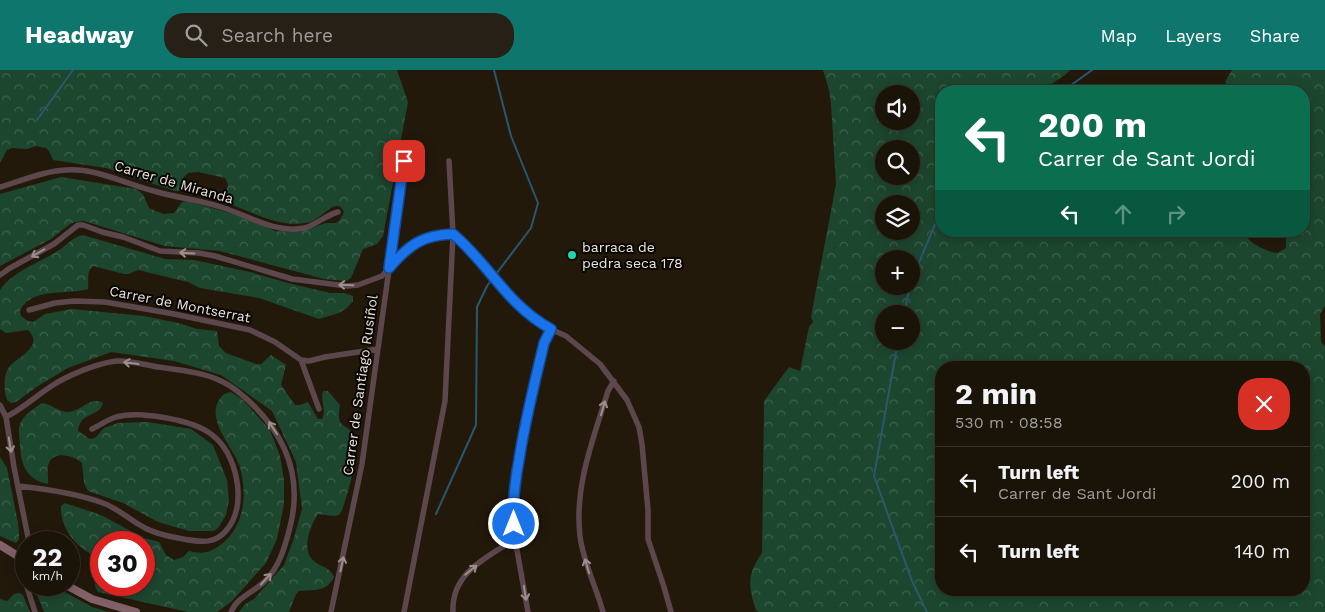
<!DOCTYPE html>
<meta charset="utf-8">
<style>
:root{--surface:#1a1308;--page:#272016;--text:#f1f3f6;--muted:#9f9e9c;--line:#383229;--accent:#0f766e}
body{margin:0;font-family:"Work Sans",sans-serif;background:var(--page);color:var(--text);height:100vh;display:flex;flex-direction:column;font-size:19px;white-space:nowrap}
*{box-sizing:border-box;margin:0}
p{font-size:16px;color:var(--muted)}
.icon{flex:none;width:28px;height:28px;fill:none;stroke:currentColor;stroke-width:2;stroke-linecap:round;stroke-linejoin:round}
.map{position:relative;flex:1;overflow:hidden}
.side{position:absolute;left:935px;top:291px;width:375px;height:235px;display:flex;flex-direction:column;background:var(--surface);border-radius:20px;box-shadow:0 2px 12px #0003,0 0 0 1px var(--line)}
.side>*{flex:none}
.hud{position:absolute;left:935px;top:15px;width:375px;height:152px;border-radius:20px;box-shadow:0 2px 12px #0003,0 0 0 1px var(--line);background:#0b6e4f;color:#fff;overflow:hidden}
.controls{position:absolute;left:875px;top:15px;display:grid;gap:10px}
.controls a{display:grid;place-items:center;width:45px;height:45px;border-radius:50%;background:var(--surface);box-shadow:0 2px 12px #0003,0 0 0 1px var(--line);font-size:25px}
.speed{position:absolute;left:15px;top:461px;display:flex;gap:10px;font-size:25px;font-weight:700;text-align:center}
.speed>*{display:grid;place-content:center;width:65px;height:65px;border-radius:50%;background:var(--surface);box-shadow:0 2px 12px #0003,0 0 0 1px var(--line);line-height:1}
.speed small{font-size:12px;font-weight:400}
.speed .limit{border:8px solid #d22;background:#fff;color:#111}
.pin{position:absolute;display:grid;place-items:center;width:42px;height:42px;color:#fff;margin:-21px;border-radius:10px;box-shadow:0 2px 8px #0006}
.me{position:absolute;width:55px;margin:-28px;rotate:0deg;stroke-linejoin:round;filter:drop-shadow(0 0 4px #0008)}
.turn{display:flex;align-items:center;gap:18px;height:105px;padding:0 20px;font-size:22px}
.turn .icon{width:65px;height:65px;stroke-width:2.5}
.turn b{display:block;font-size:35px;line-height:42px}
.lanes{display:flex;align-items:center;height:48px;padding:0 20px;background:#0003;justify-content:center;gap:25px;direction:ltr}
.lanes .off{opacity:.35}
.round{display:grid;place-items:center;flex:none;width:52px;height:52px;border-radius:20px;background:var(--page)}
.head{display:flex;align-items:center;justify-content:space-between;height:85px;padding:0 20px}
h1{font-size:30px;font-weight:700;line-height:38px}
ul{padding:0;list-style:none}
li{display:flex;align-items:center;gap:15px;height:70px;padding:0 20px;border-top:1px solid var(--line)}
li div{flex:1}
li b{display:block;font-size:19px}
li em{font-style:normal}
header{display:flex;align-items:center;gap:30px;box-sizing:border-box;height:70px;padding:0 25px;background:var(--accent);color:#fff}
header strong{font-size:24px}
nav{display:flex;gap:28px;margin-inline-start:auto;font-size:18px}
.search{width:350px;height:45px;background:var(--page);display:flex;align-items:center;gap:12px;box-sizing:border-box;padding:0 18px;border-radius:20px;color:var(--muted);font-size:19px}
.map>svg:first-child{display:block}
</style>
<header>
<strong>Headway</strong>
<div class="search"><svg class="icon" aria-label="search" viewBox="0 0 24 24"><circle cx="10" cy="10" r="6"/><path d="M15 15l6 6"/></svg>Search here</div>
<nav><a>Map</a><a>Layers</a><a>Share</a></nav>
</header>
<div class="map">
<svg width="1325" height="542" viewBox="0 0 1325 542">
<defs>
<pattern id="forest-crowns" width="20" height="18" patternUnits="userSpaceOnUse" patternTransform="scale(1.25)"><rect width="20" height="18" fill="#1d462f"/><path d="M2 6a3 3 0 1 1 6 0M12 15a3 3 0 1 1 6 0" fill="none" stroke="#3e614d"/></pattern>
</defs>
<rect width="100%" height="100%" fill="#22190b"/>
<path fill="url(#forest-crowns)" fill-rule="evenodd" d="M0 0H397L408 32 383 166 377 174 363 179 351 208 346 211 324 209 220 181 165 176 84 151 75 152 70 154 51 169 0 196V124L61 107 136 119 143 124 149 138 163 144 174 143 182 132 187 131 244 147 275 161 299 162 326 153H336L340 150 344 142C336 125 321 150 310 152 283 159 257 144 232 135L225 128 228 114 225 108 198 102 188 103 184 107 180 121H175L106 98 53 90 49 81 46 78 36 76 27 79 12 78 7 80 0 93Z
M823 0H1070L1065 5 1041 21H941V161H1242C1249 173 1264 181 1277 183L1286 178V161H1304V21H1248L1246 18 1230 19 1225 12 1232 0H1325V236L1320 244 1321 272 1325 276V542H759L756 540C748 516 747 504 762 483L764 331 789 297 800 301 809 257 813 252 811 247 836 114 831 34 829 20ZM884 24H911V51H884ZM884 79H911V106H884ZM884 134H911V161H884ZM884 189H911V216H884ZM884 244H911V271H884ZM941 298H1304V520H941Z
M83 165 165 189 194 190 250 202 288 213 330 223H344L353 226V231L347 238 339 243 319 249 259 228 200 218 188 212 138 200 129 204H124L93 196C86 202 89 210 88 219 68 225 30 217 20 241L21 246 28 251 33 252 45 244 72 239 144 246 178 253 197 259 217 261 219 276 226 283 256 294H261L271 285 286 295 281 315 295 335H299L308 332 318 349H322C327 339 320 331 323 321H328L340 335C335 362 348 351 354 367 360 383 348 424 342 440L339 445 334 446 318 444C310 456 300 481 315 492 323 498 330 497 334 507 326 523 314 519 299 521L296 524 289 542H239L245 534 254 529 284 495 293 471 302 439 296 392 272 341 221 305 174 291 111 282 68 298 38 316 16 332 11 333 7 330C4 321 3 307 8 299 13 288 46 278 28 260L6 263 0 259V220C14 200 40 193 59 180 68 175 72 167 83 165Z
M231 322 243 330 270 360 280 386 284 410V434L277 469 266 493 231 532 217 542H188L98 522C91 513 99 505 99 495 95 486 89 483 82 478 69 468 60 452 61 436L65 433 101 445 144 468 159 472 166 485 174 490 183 487 189 481C204 485 212 482 224 472 245 454 247 423 240 397 234 378 206 351 219 330 222 325 225 323 231 322ZM101 472H144V515H101Z
M94 331H99L103 333C99 348 80 341 78 361L90 369 95 368 104 358 118 353 148 352 191 359 213 375 227 410 229 430 226 445 218 458 214 461H189L158 452 123 433 88 421 84 413 82 393C75 386 54 380 49 393 46 400 49 407 48 414 27 410 21 395 20 376 20 368 17 359 21 352 25 344 35 338 42 333 51 334 59 342 68 342 78 342 85 333 94 331Z
M0 387 7 398 18 453 19 464V469L16 473 0 466Z
M36 515H52L92 537 109 542H44L36 522Z
M19 523 23 525 30 542H0V529L7 531 14 524Z"/>
<g fill="none" stroke-linecap="round" stroke-linejoin="round">
<path stroke="#29576e" stroke-width="2" d="M1063 21 1092 0
M37 50 73 0
M911 212 941 140
M904 244 910 216
M898 271 874 406 912 511 927 542
M436 444 476 355 477 237 487 216 531 158 538 133 511 66 494 0"/>
<path stroke="#5c484c" stroke-width="5.5" d="M0 117C21 111 44 101 66 100 97 98 125 114 154 121 177 128 201 130 224 138 249 146 276 164 304 158 316 155 326 145 338 142
M453 164 466 175 519 237 546 257 566 266 600 294 627 330 639 357 642 374 648 440V469L664 517 671 542
M0 205 10 198 54 174 73 159 78 155H83L102 162 123 167 160 181 199 183 215 186 292 209 347 216 358 215 382 206 403 182 416 172 437 165 453 164
M29 240 55 233 74 231 105 232 174 244 250 260 275 272 301 290 309 291 325 287 378 279
M301 290 319 339
M0 335 6 347 14 397 29 472
M6 347C22 339 35 327 50 317 66 306 97 293 117 291 130 290 145 295 158 297 179 300 202 302 221 311 234 317 244 326 254 336 288 370 302 410 290 457 285 477 279 498 264 512 254 522 237 527 231 542
M18 416C46 419 76 423 103 433 119 439 131 451 145 458 156 464 167 466 178 468 203 473 220 476 233 450 240 435 239 418 235 402 224 362 198 353 161 347 146 345 131 343 116 347 107 350 100 355 92 359
M26 498 25 511 35 542
M331 542 362 394 404 91
M404 542 445 331 453 164 449 91
M453 542C451 503 486 488 515 469
M528 542 515 469 512 440 515 409 531 326 544 273 551 259
M603 542C596 516 583 492 580 466 574 416 594 367 608 321L614 311"/>
<path stroke="#826168" stroke-width="8" d="M0 475 26 491
M66 515 92 529 136 542"/>
</g>
<defs><path id="oneway-shaft" d="M-6 0H5M1.5-3L5.5 0L1.5 3" fill="none" stroke-width="1.6" stroke-linecap="round" stroke-linejoin="round" transform="scale(1.25)"/></defs>
<g stroke="#9c8e8c">
<use href="#oneway-shaft" transform="translate(38 183) rotate(150)"/>
<use href="#oneway-shaft" transform="translate(187 183) rotate(-177)"/>
<use href="#oneway-shaft" transform="translate(346 215) rotate(-178)"/>
<use href="#oneway-shaft" transform="translate(131 293) rotate(-173)"/>
<use href="#oneway-shaft" transform="translate(603 338) rotate(-74)"/>
<use href="#oneway-shaft" transform="translate(273 358) rotate(-124)"/>
<use href="#oneway-shaft" transform="translate(10 375) rotate(81)"/>
<use href="#oneway-shaft" transform="translate(342 494) rotate(-78)"/>
<use href="#oneway-shaft" transform="translate(587 496) rotate(-106)"/>
<use href="#oneway-shaft" transform="translate(471 500) rotate(-39)"/>
<use href="#oneway-shaft" transform="translate(266 509) rotate(-47)"/>
<use href="#oneway-shaft" transform="translate(525 523) rotate(80)"/>
</g>
<g fill="none" stroke-linecap="round" stroke-linejoin="round">
<g stroke="#114b97" stroke-width="12">
<path id="route" d="M404 91 389 198C409 175 422 165 453 164 489 194 507 235 551 259L544 273C535 312 525 350 519 390 515 411 512 432 514 454"/>
</g>
<use href="#route" stroke="#1a73e8" stroke-width="9"/>
</g>
<circle fill="#1fd5b0" stroke="#080502" stroke-width="2" cx="572" cy="185" r="5"/>
<g text-anchor="middle" dominant-baseline="central" stroke-width="4" stroke-linejoin="round" paint-order="stroke">
<g font-size="14" fill="#eae4db" stroke="#080502">
<text transform="translate(174 112) rotate(16)">Carrer de Miranda</text>
<text transform="translate(180 234) rotate(11)">Carrer de Montserrat</text>
<text transform="translate(360 315) rotate(-82)">Carrer de Santiago Rusiñol</text>
</g>
<g font-size="14" fill="#eae4db" stroke="#080502" text-anchor="start">
<text x="582" y="177">barraca de<tspan x="582" dy="16">pedra seca 178</tspan></text>
</g>
</g>
</svg>
<div class="controls">
<a><svg class="icon" aria-label="sound" viewBox="0 0 24 24"><path d="M4 9h4l5-4v14l-5-4H4zM17 9q2 3 0 6"/></svg></a>
<a><svg class="icon" aria-label="search" viewBox="0 0 24 24"><circle cx="10" cy="10" r="6"/><path d="M15 15l6 6"/></svg></a>
<a><svg class="icon" aria-label="layers" viewBox="0 0 24 24"><path d="M12 4l9 5-9 5-9-5zM3 14l9 5 9-5"/></svg></a>
<a>+</a>
<a>−</a>
</div>
<div class="speed"><div>22<small>km/h</small></div><div class="limit">30</div></div>
<div class="pin" style="left:404px;top:91px;background:#d93025"><svg class="icon" aria-label="arrive" viewBox="0 0 24 24"><path d="M6 21V4h12l-3 4 3 4H6"/></svg></div>
<svg class="me" style="left:514px;top:454px" viewBox="-20 -20 40 40"><circle r="17" fill="#1a73e8" stroke="#fff" stroke-width="3"/><path d="M0-11L8 9 0 5-8 9z" fill="#fff"/></svg>
<div class="hud">
<div class="turn"><svg class="icon" aria-label="left" viewBox="0 0 24 24"><path d="M17 20v-9H6M10 6l-5 5 5 5"/></svg><div><b>200 m</b>Carrer de Sant Jordi</div></div>
<div class="lanes"><svg class="icon" aria-label="left" viewBox="0 0 24 24"><path d="M17 20v-9H6M10 6l-5 5 5 5"/></svg><svg class="icon off" aria-label="ahead" viewBox="0 0 24 24"><path d="M12 20V5M6 11l6-6 6 6"/></svg><svg class="icon off" aria-label="right" viewBox="0 0 24 24"><path d="M7 20v-9h11M14 6l5 5-5 5"/></svg></div>
</div>
<section class="side">
<div class="head"><div><h1>2 min</h1><p>530 m · 08:58</p></div><a class="round" style="background:#d93025;color:#fff"><svg class="icon" aria-label="close" viewBox="0 0 24 24"><path d="M6 6l12 12M18 6L6 18"/></svg></a></div>
<ul>
<li><svg class="icon" aria-label="left" viewBox="0 0 24 24"><path d="M17 20v-9H6M10 6l-5 5 5 5"/></svg><div><b>Turn left</b><p>Carrer de Sant Jordi</p></div><em>200 m</em></li>
<li><svg class="icon" aria-label="left" viewBox="0 0 24 24"><path d="M17 20v-9H6M10 6l-5 5 5 5"/></svg><div><b>Turn left</b></div><em>140 m</em></li>
</ul>
</section>
</div>
